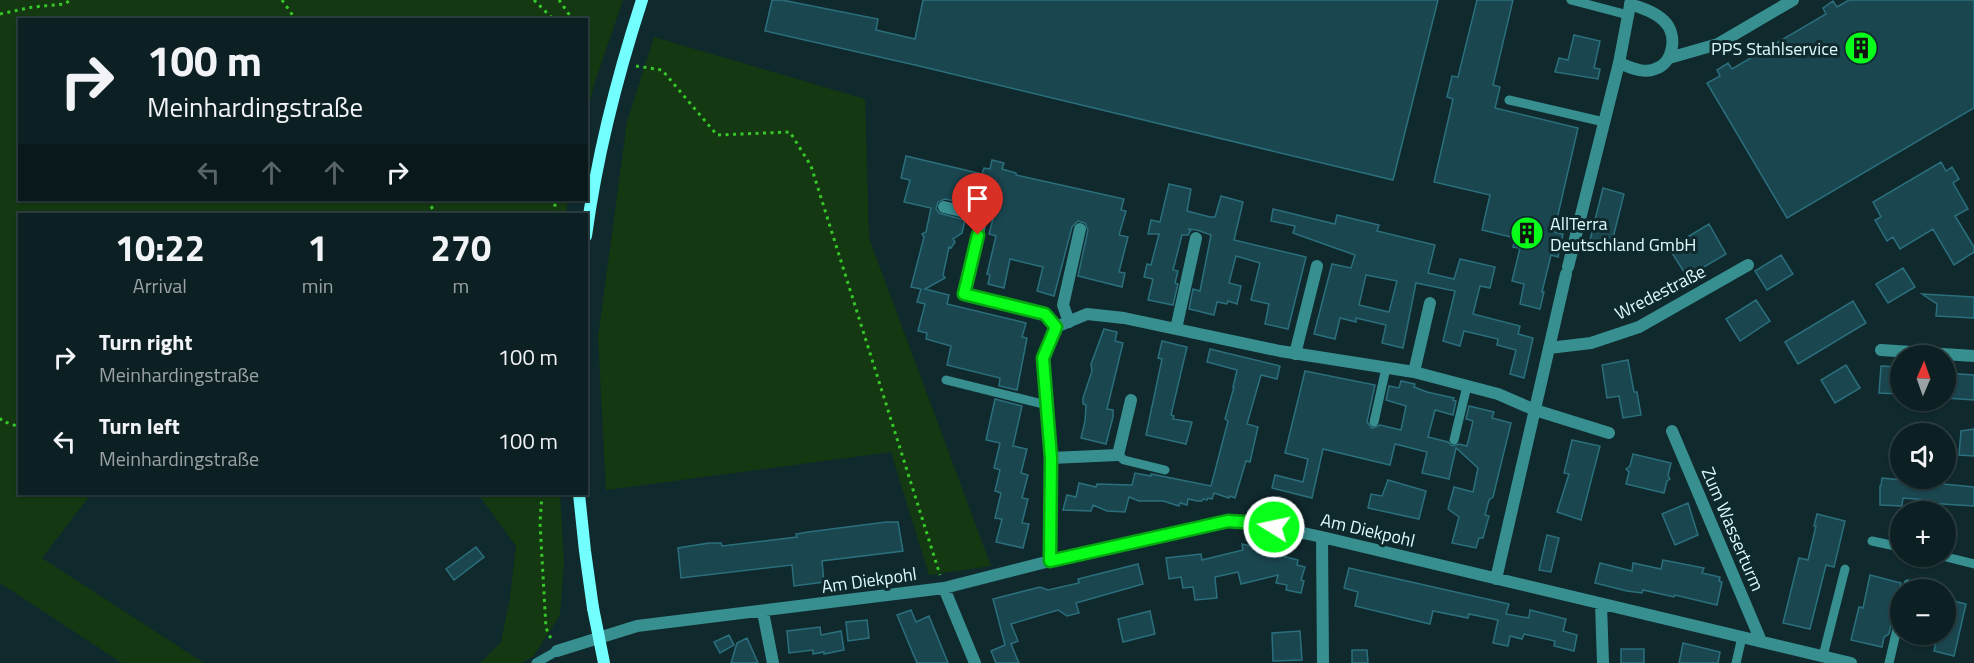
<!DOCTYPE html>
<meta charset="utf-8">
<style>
:root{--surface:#0c1f22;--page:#1a2c2f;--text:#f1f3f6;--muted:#9aa2a5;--line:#2c3d40}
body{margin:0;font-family:"Titillium Web",sans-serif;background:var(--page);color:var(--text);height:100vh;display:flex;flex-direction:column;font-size:22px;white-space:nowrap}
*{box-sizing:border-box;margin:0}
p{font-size:20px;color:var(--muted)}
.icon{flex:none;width:33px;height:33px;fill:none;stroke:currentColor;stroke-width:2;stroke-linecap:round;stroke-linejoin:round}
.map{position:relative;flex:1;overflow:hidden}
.details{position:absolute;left:18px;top:213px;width:570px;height:282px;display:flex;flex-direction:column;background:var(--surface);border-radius:0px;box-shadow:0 2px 4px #0004,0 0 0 2px var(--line)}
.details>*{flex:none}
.hud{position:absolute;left:18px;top:18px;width:570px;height:183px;border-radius:0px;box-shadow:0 2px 4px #0004,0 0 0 2px var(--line);background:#0c1f22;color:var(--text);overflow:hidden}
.needle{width:39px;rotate:2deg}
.fabs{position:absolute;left:1890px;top:345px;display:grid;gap:12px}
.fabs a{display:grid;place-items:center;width:66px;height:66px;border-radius:50%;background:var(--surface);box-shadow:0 2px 4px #0004,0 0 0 2px var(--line);font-size:30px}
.pin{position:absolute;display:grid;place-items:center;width:51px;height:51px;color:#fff;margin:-62px -26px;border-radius:50% 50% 50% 0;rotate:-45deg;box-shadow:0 0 6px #0007}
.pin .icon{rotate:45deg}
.me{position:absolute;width:66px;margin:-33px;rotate:280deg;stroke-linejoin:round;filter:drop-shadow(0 0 4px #0008)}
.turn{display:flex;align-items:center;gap:21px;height:126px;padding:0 30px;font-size:27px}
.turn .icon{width:78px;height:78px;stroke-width:2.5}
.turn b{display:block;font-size:42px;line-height:51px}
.lanes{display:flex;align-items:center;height:57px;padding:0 30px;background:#0003;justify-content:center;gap:30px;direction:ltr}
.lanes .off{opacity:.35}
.eta{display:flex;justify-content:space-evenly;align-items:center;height:102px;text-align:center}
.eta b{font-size:36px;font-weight:700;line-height:42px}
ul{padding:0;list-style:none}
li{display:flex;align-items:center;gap:18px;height:84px;padding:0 30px}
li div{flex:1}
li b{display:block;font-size:22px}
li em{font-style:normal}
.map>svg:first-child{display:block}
</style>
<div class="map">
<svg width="1974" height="663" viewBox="0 0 1974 663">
<rect width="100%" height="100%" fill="#10292d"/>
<path fill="#143812" d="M0 0H623L594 85 587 115 586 20H20V200H568L566 214H20V494H91L42 558 204 663H122L0 583Z
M654 37 865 99 869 238 991 566 929 575 891 452 606 490 598 337 627 122Z
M478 494H560L564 563 560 615 533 657 521 663H480L501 642 510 598 516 546Z"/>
<path fill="#1a4650" stroke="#2b6f7d" stroke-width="1.5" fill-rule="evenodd" d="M772 0H782L878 19 876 30 915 39 923 0H1438L1393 180 915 65 765 31Z
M1477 0H1513L1493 85 1500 87 1495 108 1578 128 1554 232 1563 234 1558 257 1551 255 1542 292H1544L1540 309 1520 304 1524 284 1512 281 1520 248 1513 247 1515 238 1482 230 1490 195 1434 182 1453 99 1447 97 1452 76 1458 77Z
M1849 0H1974V108L1787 218 1707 83 1720 76 1717 70 1728 63 1732 69 1826 14 1823 8 1833 1 1837 7Z
M1574 35 1600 41 1594 68 1600 69 1598 79 1555 72 1559 58 1568 60Z
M906 156 982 174 984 168 990 169 992 160 1004 163 1002 169 1016 173V175L1124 199 1121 210 1126 211 1119 235 1128 237 1119 272 1125 273 1122 287 1078 276 1088 230 1085 223 1078 221 1072 227 1054 296 1037 291 1043 267 1010 259 1004 288 988 284 990 275 987 274 996 236 989 234 997 203 970 197 969 204 945 199 938 202 936 209 939 213 965 220 962 233 953 239 955 242 951 248 949 247 943 275 945 278 925 289 949 295 947 304 1026 323 1022 337 1027 338 1017 390 999 386 1000 378 947 365 951 346 926 339 927 333 918 331 925 304 917 302 921 289 911 287 924 237 922 234 926 232 931 208 904 202 910 180 901 178Z
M1941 162 1946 171 1952 167 1959 179 1953 183 1968 209 1955 216 1974 247V252L1954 265 1933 229 1900 249 1893 237 1887 241 1875 220 1881 217 1873 202Z
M1169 184 1191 189 1187 211 1210 217H1215L1221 196 1243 202 1234 240 1306 257 1288 329 1265 324 1269 304 1251 300 1260 263 1236 256 1229 283 1241 286 1237 304 1228 301 1227 304 1217 302 1214 315 1189 309 1193 289 1200 291 1211 235 1197 230 1188 229 1191 230 1188 235H1182L1173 270 1178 271 1175 283 1178 284 1173 305 1148 300 1153 279 1144 277 1147 264 1151 265 1159 234H1148L1151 220 1160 222Z
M1603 188 1624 194 1611 246 1590 240Z
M1273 209 1335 224 1337 215 1379 225 1377 231 1435 245 1428 273 1454 279 1460 259 1495 267 1490 288 1480 286 1473 314 1520 326 1518 334 1533 338 1524 378 1510 374 1516 350 1497 345 1498 339 1464 331 1460 346 1443 341 1455 291 1416 283 1403 348 1382 343 1386 325 1356 318V322L1340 318 1335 339 1314 334 1332 264 1351 268 1355 255 1293 233 1295 226 1271 221ZM1366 275 1397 281 1389 312 1359 305Z
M1709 224 1726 254 1687 277 1669 248Z
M1781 255 1793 274 1767 290 1755 271Z
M1903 268 1915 287 1888 303 1876 284Z
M1922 294 1974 297V318L1936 316 1937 304Z
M1756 300 1770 321 1740 341 1726 319Z
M1853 301 1866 323 1798 364 1785 342Z
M1104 329 1117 332 1115 341 1123 343 1107 409 1113 410V417L1106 444 1081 438 1085 421 1086 405 1083 404V398L1092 371 1091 364Z
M1162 341 1187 347 1171 415 1174 416 1173 419 1192 422 1186 444 1146 435 1162 359 1158 358Z
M1210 349 1280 366 1277 379 1261 375 1247 424 1258 427 1250 462 1246 461 1235 498 1230 496 1229 498 1214 493 1212 499 1208 498 1207 500 1203 499 1202 501H1197L1188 499 1187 505 1180 503 1179 506 1163 501H1139L1129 497 1125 512 1107 511 1093 505 1091 511 1063 510 1067 495 1076 497 1079 483 1096 487 1097 484 1132 485 1135 473 1151 476V474L1211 486 1228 421 1225 419 1234 387H1233L1237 370 1207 362Z
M1628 360 1634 392H1637L1641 415 1623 418 1619 396 1607 398 1602 365Z
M1846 365 1860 388 1835 403 1821 380Z
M1881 366 1900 367V394L1879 393Z
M1305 371 1375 385 1367 422 1372 428 1380 425 1401 430 1406 406 1386 400 1389 386 1399 388 1401 381 1415 384 1414 387 1427 392 1454 398 1453 400 1456 401 1453 415 1435 410 1428 437 1448 442 1452 446 1459 444 1467 446 1473 421 1466 419 1469 406 1494 412 1492 418 1511 423 1493 497 1489 500 1485 515 1489 516 1483 538H1479L1476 548 1452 543 1459 517 1448 509 1454 487 1473 492 1478 468 1456 448 1449 479 1422 473 1427 452 1395 444 1390 465 1323 449 1312 498 1272 488 1275 475 1303 482 1308 459 1285 453Z
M1946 373 1974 375V400L1946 398Z
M995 399 1022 406 1013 446 1027 449 1021 473 1028 475 1022 498 1028 499 1022 523 1029 524 1023 548 996 542 1002 519 995 518 1001 493 995 491 1000 470 994 468 1000 443 986 440Z
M1974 429V456L1959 455 1961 431Z
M1572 440 1600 446 1581 520 1557 512 1569 474 1564 473Z
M1633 454 1671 463 1668 475 1670 479 1667 481 1664 493 1626 484 1629 472 1626 469 1630 466Z
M1882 478 1974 487V506L1927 503 1928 500 1903 498 1902 506 1880 505V486H1881Z
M1388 480 1426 491 1419 519 1368 508 1371 494 1382 496Z
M1688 503 1698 535 1675 545 1662 514Z
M1817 514 1845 521 1834 567 1826 565 1810 629 1783 623 1799 558 1808 560 1816 526H1814Z
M886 522H898L903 551 822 561 824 582 794 586 792 565 681 578 678 548 709 543H721L722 546 797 537 796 534 808 532Z
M1547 535 1559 538 1551 572 1539 570Z
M1242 544 1278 553V555L1298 560 1297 565 1305 567 1301 580 1304 581 1301 593 1286 590 1287 585 1276 583 1278 575 1241 584 1238 572 1215 577 1217 598 1195 600 1193 587 1183 588 1181 577 1169 579 1166 558 1201 554 1202 560 1243 550Z
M476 547 484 557 454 580 446 569Z
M1663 560 1704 568 1702 573 1720 577 1719 581 1722 582 1717 605 1675 595 1674 597 1643 590 1642 593 1627 591 1595 583 1600 563 1632 571 1633 563 1661 569Z
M1138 564 1143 584 1076 603 1079 613 1067 616 1058 610 1011 624 1018 641 1011 644 1019 663H996L991 651 1005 645 993 599 1040 587 1048 590 1079 583 1078 579Z
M1349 568 1509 604 1506 614 1529 618 1530 610 1566 619 1563 631 1577 635 1574 651 1554 646 1555 641 1524 634 1522 639 1510 636 1508 646 1493 643 1498 620 1469 614 1468 618 1433 611 1430 624 1355 606 1358 592 1344 588Z
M1870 575 1901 583 1889 634 1884 637 1882 647 1851 640 1859 607 1863 608Z
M1946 599 1966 604 1954 656 1934 651 1938 634H1946Z
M911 610 916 622 929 616 948 663H917L897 615Z
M1150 611 1155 634 1123 642 1118 619Z
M867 620 869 638 848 641 846 622Z
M820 627 821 635 841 631 844 650 824 654V652L813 654V650L789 653 787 631Z
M1300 631 1302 660 1273 661 1272 633Z
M729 635 734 645 720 653 714 642Z
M747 638 758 663H731L737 643Z
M1683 643 1720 652 1718 663H1679Z
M1621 649H1644V663H1621Z
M1352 650H1367L1368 663H1352Z"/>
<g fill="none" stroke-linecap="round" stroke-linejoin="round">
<path stroke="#36c728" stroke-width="3" stroke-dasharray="3 4.5" stroke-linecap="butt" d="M282 0 296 20
M534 0 554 20
M559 0 573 20
M0 14 33 7 64 4 71 0
M636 66 662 70 717 135 790 132 811 166 940 575
M427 200 436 214
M553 214 556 200
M0 418 2 421 20 427
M542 494 540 523 546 628 552 641"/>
<path stroke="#378f90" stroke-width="9" d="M1571 0 1628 15
M1509 100 1604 122
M946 380 1047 405
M1374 422 1386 368
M1454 440 1467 386
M1118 455 1124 460 1165 470
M1872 541 1900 547
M1942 556 1974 564
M1907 590 1908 584
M1823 656 1845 569
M536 663 557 651
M1736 663 1742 637
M1889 663 1900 616"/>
<path stroke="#378f90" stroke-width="12" d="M1669 58 1718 44 1793 0
M1619 63C1630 67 1643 74 1655 69 1674 63 1678 34 1664 21 1655 12 1642 8 1630 4
M944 207 982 216 964 294 1045 314 1056 327
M1568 267 1619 63 1631 0
M1069 322 1063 305 1080 229
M1176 329 1196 238
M1549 348 1591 343 1639 327 1748 265
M1881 350 1974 356
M1295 354 1317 266
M1414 372 1430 303
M1672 431 1761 641
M1051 458 1118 455 1131 400
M1322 537 1323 663
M1050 561 1051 458 1043 358 1056 327 1087 314 1124 318 1280 351 1414 372 1498 394 1535 410 1609 433
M1496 579 1566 274
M944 588 975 663
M1601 604 1603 663
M763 612 773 663
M557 651 637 626 944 588 1050 561 1228 521 1257 523 1322 537 1851 663"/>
<path stroke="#73ffff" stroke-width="12" d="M586 236C597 155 617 77 642 0
M579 494 585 551 593 608"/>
<path stroke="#73ffff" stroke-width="12" d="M593 608 604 663"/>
</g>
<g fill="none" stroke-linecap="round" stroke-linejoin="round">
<g stroke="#05a611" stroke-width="15">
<path id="route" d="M978 235 964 294 1045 314 1056 327 1043 358 1051 458 1050 561 1228 521 1257 523 1274 527"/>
</g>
<use href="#route" stroke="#08ff1a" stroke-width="10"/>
</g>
<defs>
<g id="building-disc" transform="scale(1.725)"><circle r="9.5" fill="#08ff1a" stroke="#10292d"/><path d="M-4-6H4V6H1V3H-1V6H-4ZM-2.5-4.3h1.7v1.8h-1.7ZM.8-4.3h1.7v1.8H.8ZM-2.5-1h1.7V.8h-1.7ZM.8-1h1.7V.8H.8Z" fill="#111"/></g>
</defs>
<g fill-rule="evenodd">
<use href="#building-disc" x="1861" y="48"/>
<use href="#building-disc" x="1527" y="233"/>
</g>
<g text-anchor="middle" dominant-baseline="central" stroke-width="6" stroke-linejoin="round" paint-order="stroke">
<g font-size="18" fill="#dcfcff" stroke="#10292d" text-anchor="end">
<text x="1838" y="48">PPS Stahlservice</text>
<text x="1550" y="223" text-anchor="start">AllTerra<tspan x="1550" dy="21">Deutschland GmbH</tspan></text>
</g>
<g font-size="18" fill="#dcfcff" stroke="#10292d">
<text transform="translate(1660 292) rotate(-27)">Wredestraße</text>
<text transform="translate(1733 529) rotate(67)">Zum Wasserturm</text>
<text transform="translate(1368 530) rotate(13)">Am Diekpohl</text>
<text transform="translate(869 580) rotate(-8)">Am Diekpohl</text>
</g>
</g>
</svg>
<div class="fabs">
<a><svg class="needle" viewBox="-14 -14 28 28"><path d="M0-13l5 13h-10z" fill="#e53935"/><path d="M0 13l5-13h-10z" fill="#9aa2a5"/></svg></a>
<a><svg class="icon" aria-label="sound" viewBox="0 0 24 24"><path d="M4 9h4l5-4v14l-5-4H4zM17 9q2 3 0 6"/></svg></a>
<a>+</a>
<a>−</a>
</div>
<div class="pin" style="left:978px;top:235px;background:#d93025"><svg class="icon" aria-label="arrive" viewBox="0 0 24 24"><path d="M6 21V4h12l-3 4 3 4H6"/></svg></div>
<svg class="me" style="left:1274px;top:527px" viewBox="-20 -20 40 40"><circle r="17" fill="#08ff1a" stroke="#fff" stroke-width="3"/><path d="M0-11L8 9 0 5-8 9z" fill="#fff"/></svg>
<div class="hud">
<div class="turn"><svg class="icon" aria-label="right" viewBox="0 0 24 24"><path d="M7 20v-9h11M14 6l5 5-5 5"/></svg><div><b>100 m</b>Meinhardingstraße</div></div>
<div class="lanes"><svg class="icon off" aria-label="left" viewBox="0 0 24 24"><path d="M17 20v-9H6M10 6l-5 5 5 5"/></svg><svg class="icon off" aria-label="ahead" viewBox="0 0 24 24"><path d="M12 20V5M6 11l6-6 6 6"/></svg><svg class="icon off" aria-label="ahead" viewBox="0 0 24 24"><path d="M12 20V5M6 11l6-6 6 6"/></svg><svg class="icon" aria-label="right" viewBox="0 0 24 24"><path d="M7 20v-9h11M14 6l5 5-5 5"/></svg></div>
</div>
<section class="details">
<div class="eta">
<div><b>10:22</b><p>Arrival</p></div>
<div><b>1</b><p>min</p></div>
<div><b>270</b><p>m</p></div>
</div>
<ul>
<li><svg class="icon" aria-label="right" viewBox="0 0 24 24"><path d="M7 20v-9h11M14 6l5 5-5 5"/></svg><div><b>Turn right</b><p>Meinhardingstraße</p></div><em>100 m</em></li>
<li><svg class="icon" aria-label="left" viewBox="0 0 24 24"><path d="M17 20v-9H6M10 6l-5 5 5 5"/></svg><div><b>Turn left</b><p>Meinhardingstraße</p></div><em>100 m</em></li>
</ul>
</section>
</div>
